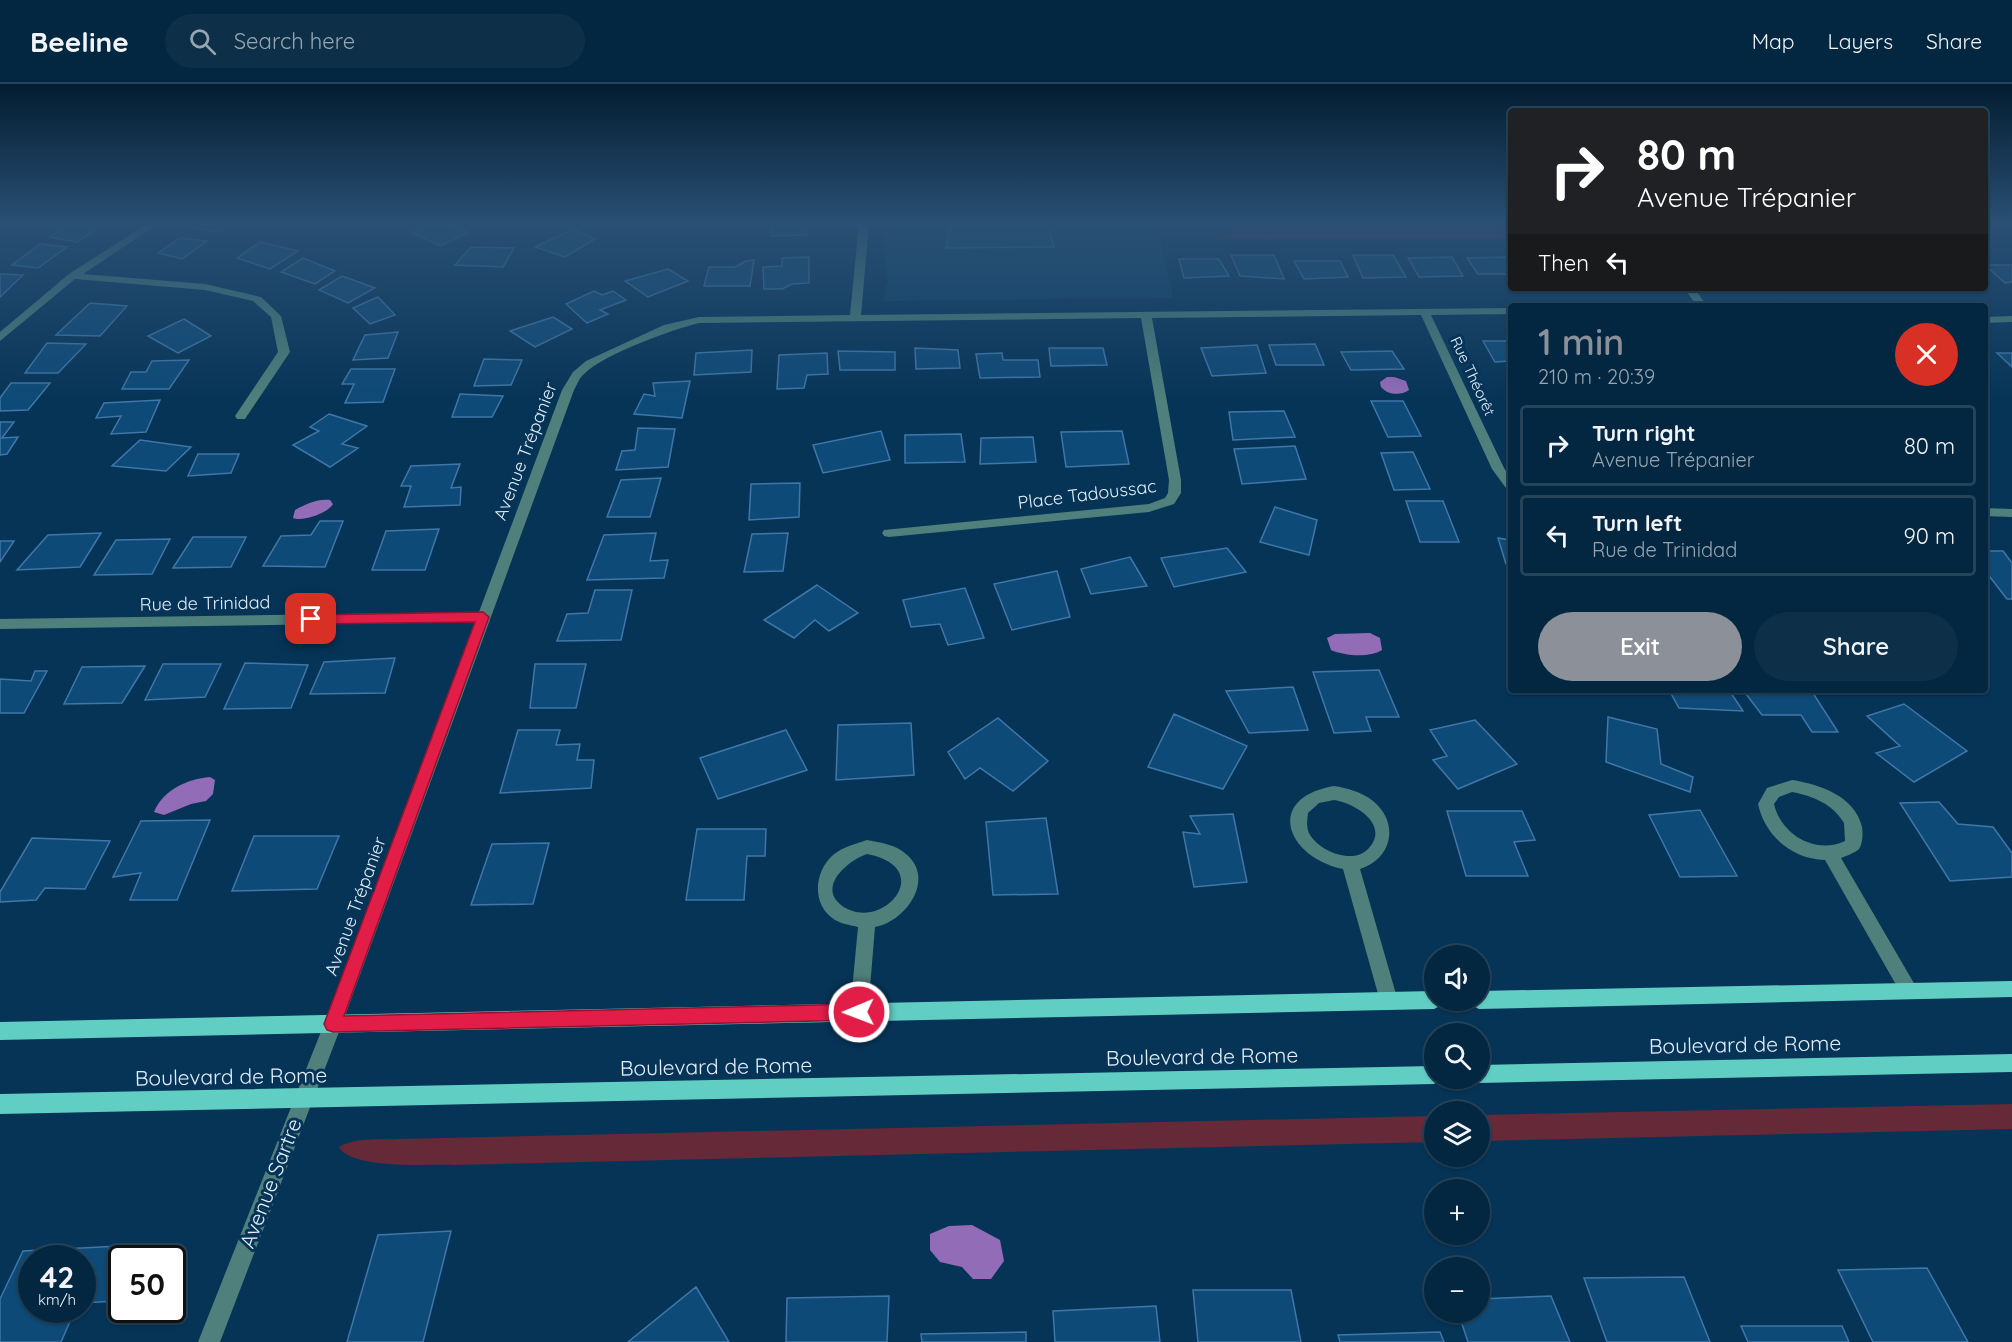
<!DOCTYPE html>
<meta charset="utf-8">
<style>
:root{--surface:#042741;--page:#0d2f48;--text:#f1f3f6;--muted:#97a5b1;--line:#25445a;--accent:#8c9099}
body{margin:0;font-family:Quicksand,sans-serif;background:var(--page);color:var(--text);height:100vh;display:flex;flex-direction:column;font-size:22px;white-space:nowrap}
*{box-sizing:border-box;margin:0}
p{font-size:20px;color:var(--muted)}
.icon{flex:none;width:33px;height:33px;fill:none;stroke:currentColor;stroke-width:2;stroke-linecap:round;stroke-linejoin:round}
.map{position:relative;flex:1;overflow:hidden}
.drawer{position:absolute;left:1508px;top:219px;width:480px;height:390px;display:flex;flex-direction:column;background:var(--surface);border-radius:6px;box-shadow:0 2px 4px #0004,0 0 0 2px var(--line)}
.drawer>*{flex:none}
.banner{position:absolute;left:1508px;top:24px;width:480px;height:183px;border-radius:6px;box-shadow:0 2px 4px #0004,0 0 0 2px var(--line);background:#202124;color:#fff;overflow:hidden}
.buttons{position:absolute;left:1424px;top:861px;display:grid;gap:12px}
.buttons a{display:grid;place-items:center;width:66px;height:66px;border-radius:50%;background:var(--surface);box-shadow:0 2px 4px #0004,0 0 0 2px var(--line);font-size:30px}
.speed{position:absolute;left:18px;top:1161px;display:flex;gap:12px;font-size:30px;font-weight:700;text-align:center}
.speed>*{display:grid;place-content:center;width:78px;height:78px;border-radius:50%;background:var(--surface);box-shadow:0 2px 4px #0004,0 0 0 2px var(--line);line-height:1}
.speed small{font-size:15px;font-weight:400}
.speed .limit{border:3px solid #111;border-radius:9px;background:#fff;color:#111}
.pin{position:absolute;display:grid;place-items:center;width:51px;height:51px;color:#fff;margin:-26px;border-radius:12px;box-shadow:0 3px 9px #0006}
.me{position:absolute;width:66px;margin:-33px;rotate:269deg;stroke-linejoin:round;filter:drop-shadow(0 0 4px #0008)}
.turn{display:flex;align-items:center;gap:21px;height:126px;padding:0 30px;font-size:27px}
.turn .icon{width:78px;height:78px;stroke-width:2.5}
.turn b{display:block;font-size:42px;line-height:51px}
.then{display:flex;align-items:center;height:57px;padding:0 30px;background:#0003;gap:12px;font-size:22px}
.round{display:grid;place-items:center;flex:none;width:63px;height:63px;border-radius:32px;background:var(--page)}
.head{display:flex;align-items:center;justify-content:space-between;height:102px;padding:0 30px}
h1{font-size:36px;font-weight:600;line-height:45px;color:var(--accent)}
.button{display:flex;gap:12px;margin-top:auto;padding:12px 30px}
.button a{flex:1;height:69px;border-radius:36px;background:var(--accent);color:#fff;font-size:24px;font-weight:600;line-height:69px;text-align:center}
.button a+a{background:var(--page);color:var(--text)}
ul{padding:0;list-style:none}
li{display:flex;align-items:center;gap:18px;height:81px;margin:0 12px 9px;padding:0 18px;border:3px solid var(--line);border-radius:6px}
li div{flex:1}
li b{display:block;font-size:22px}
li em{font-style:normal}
header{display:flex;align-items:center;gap:36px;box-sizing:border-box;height:84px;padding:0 30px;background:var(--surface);border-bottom:2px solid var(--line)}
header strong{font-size:28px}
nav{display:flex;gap:33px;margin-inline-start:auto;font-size:21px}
.search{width:420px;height:54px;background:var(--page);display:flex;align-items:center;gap:15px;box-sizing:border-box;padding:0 21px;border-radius:33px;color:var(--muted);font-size:22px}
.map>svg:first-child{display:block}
</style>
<header>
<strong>Beeline</strong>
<div class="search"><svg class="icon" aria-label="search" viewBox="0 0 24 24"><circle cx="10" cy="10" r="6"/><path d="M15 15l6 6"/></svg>Search here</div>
<nav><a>Map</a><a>Layers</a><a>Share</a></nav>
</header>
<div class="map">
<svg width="2012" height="1258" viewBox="0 0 2012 1258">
<rect width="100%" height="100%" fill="#063457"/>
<path fill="#0c4067" d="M881 140H1238L1219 155H1160L1173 214 883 217 888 197Z"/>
<path fill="#652938" d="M1238 140H1510V155H1219Z
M2012 1020V1045L1479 1057V1031Z
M1434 1032V1058L454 1081C429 1080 352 1086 339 1063 356 1053 378 1056 398 1055Z"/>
<path fill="#936cb8" d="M1387 293H1394L1406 297 1409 306C1400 312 1388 311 1381 303L1380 298Z
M330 416 333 420C328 429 303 438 293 434L295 426C307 420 316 415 330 416Z
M1370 549 1380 554 1382 566C1369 574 1345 572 1331 566L1327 554 1335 550Z
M210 693 215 696 213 710 206 717 191 720 164 731 154 728C163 706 187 695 210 693Z
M972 1141 1000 1156 1004 1177 991 1195H973L962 1183 940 1178 930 1166V1150L949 1142Z"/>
<path fill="#0e4a77" stroke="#3f77a8" stroke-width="1.5" d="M69 140H106L77 158 50 153Z
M203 140H231L219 148 196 144Z
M430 140H446L468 148 441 162 412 149Z
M773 140H807V151L772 152Z
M951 140H1047L1054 163 946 164Z
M573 145 595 155 565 173 535 163Z
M180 154 207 157 182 175 158 169Z
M260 158 298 167 270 185 237 174Z
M40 160 67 163 38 184 12 181Z
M471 163 514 164 503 183 455 181Z
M1231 171H1274L1284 195 1240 192Z
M1353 171H1393L1406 193 1363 194Z
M809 173V199L792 200 782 205H764L763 183 782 182V174Z
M1452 173 1463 192 1419 193 1408 174Z
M1506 173 1510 181V190H1478L1467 174Z
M303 174 335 187 315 200 281 188Z
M1179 175H1219L1229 192 1184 194Z
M754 176 750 202H704L709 183H735L746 177Z
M1294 177H1340L1348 193 1304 195Z
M1985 181H2012V198L2005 199Z
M668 185 688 197 648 213 625 197Z
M0 190 23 191 0 213Z
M342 192 375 204 348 219 319 206Z
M594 207 602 211 613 207 626 216 600 226 608 230 587 239 566 220Z
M378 213 395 231 370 240 353 224Z
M90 219 127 222 100 252 56 251Z
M553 233 572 245 535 263 510 247Z
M184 235 211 252 178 269 148 252Z
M398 248 388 274 353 276 365 251Z
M1483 257H1510V277L1495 278Z
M47 259 86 260 58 289H25Z
M1315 260 1324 281H1276L1269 261Z
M1257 261 1266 289 1212 292 1201 264Z
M915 264 958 266 960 284 916 285Z
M1049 264H1103L1107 281 1051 282Z
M752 266 751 288 694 291 696 269Z
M838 267 895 268V286H840Z
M1392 267 1404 285 1351 286 1341 268Z
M827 269 828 290 807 291 804 304 777 305 779 271Z
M1002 269 1003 276H1038L1040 293 980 294 976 270Z
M1997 269H2012V283Z
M484 275 522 276 511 301 474 302Z
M189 276 169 305H122L131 288H146L152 277Z
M351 285H395L383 318 345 319 354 300H342Z
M690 297 682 334 634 330 644 310 655 312 653 299Z
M11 299H50L28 326 0 327V314Z
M460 310 503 312 492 333H452Z
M160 316 146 348 111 350 121 332 96 334 104 319Z
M1371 317H1403L1421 352 1388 353Z
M1284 327 1295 353 1233 356 1229 328Z
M329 330 367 342 342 360 358 364 330 383 293 361 319 347 310 343Z
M0 338H14L2 354 18 353 7 370 0 371Z
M638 344 675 345 668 383 616 386 622 367 635 366Z
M881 347 890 376 823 389 813 361Z
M1122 347 1129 380 1066 383 1061 348Z
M961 350 965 378 905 379V351Z
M1033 353 1036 378 980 380 981 354Z
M140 356 191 363 166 387 112 382Z
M1295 362 1306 395 1242 400 1234 365Z
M1413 368 1430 405 1394 406 1381 369Z
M198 370H239L231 389 188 392Z
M460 380 451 404 461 403 460 421 404 423 411 402H401L411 382Z
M661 394 650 433H607L621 396Z
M800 399 799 433 749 436 751 400Z
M1406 417H1443L1459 458H1420Z
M1275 423 1317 436 1309 471 1260 458Z
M320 437H343L325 483 263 482 281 452 311 451Z
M439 445 425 486H372L386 447Z
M101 449 80 483 17 486 48 451Z
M656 449 650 477 668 476 664 494 587 496 604 451Z
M788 449 783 487 744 488 752 450Z
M193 453H246L231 483 173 484Z
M1498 454 1510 456V480H1506Z
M170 455 152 490 94 491 116 456Z
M0 457H14L0 478Z
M1227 464 1246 488 1174 503 1161 474Z
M1984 467H2003L2012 479V515H2007L1990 493 1984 492Z
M1130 473 1147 502 1091 510 1081 485Z
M1057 487 1070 533 1012 546 994 500Z
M817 501 858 529 829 547 815 536 794 554 764 536Z
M965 504 984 554 948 561 940 540 911 543 903 516Z
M595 506H632L621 556 557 557 567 530 588 529Z
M395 574 385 609 310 610 324 578Z
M245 579 308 581 291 624 224 625Z
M163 580H221L205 613 145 616Z
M535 580H586L576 624H530Z
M145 582 122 619 64 620 82 583Z
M1379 586 1399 633H1366L1371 647 1334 649 1313 588Z
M35 587H47L24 629H0V595L31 597Z
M1293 603 1308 646 1249 649 1226 607Z
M1669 606H1729L1743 627 1679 624Z
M1743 606H1811L1838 648H1812L1801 631H1762Z
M1904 620 1967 667 1914 698 1876 669 1900 662 1867 632Z
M1174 630 1247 662 1223 705 1148 683Z
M1608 633 1657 645 1661 680 1693 693 1690 708 1606 678Z
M998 634 1048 677 1013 707 980 684 965 695 948 668Z
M1475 636 1517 680 1458 705 1433 676 1447 672 1430 646Z
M911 639 914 691 836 696 838 641Z
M518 646H560L556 661 580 660 577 676H594L591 704 500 709Z
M786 646 807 686 718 715 700 674Z
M1939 718 1958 740 1993 743 2012 769V793L1950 797 1900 719Z
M1700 726 1737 792 1680 793 1649 731Z
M1447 727H1522L1535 756 1514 758 1528 792H1466Z
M1233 730 1247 798 1194 803 1183 748 1200 750 1190 732Z
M1046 734 1058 810 993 811 986 738Z
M210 736 177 816H130L141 789 113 793 141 737Z
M697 745H766L765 772H747L744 816H686Z
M254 752H339L317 805 232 807Z
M32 754 110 757 85 805 45 804 36 816 0 818V808Z
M549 759 533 820 471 821 492 760Z
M451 1147 423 1258H347L378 1151Z
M139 1161 134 1174H122V1204L116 1217 82 1219V1174H32V1226H75L61 1258H0V1215L23 1167Z
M1927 1184 1968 1258H1873L1838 1186Z
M1684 1193 1710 1258H1607L1584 1194Z
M696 1203 729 1258H628Z
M1193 1206H1291L1301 1258H1198Z
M889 1212 887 1258H786L787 1214Z
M1551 1212 1570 1258H1468L1458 1228H1479V1215Z
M1156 1222 1160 1258H1055L1053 1227Z
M1741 1242H1842L1849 1258H1748Z
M1026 1248V1258H922L921 1250Z
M1440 1248 1444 1258H1340L1338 1251Z"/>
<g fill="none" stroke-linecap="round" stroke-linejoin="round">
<path fill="#4f807b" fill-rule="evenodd" d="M147 140H158L83 190 205 200 261 213 281 232 290 268 245 335H237L235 332 278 268 271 233 253 217 205 206 75 195 0 257V248L69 190Z
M859 140H869L861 231 1510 224V230L1431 231 1504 384 1510 393V405L1506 404 1492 385 1421 231 1152 234 1181 396V409L1174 420 1149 428 889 453 884 452 882 449 884 446 1149 420 1165 414 1168 409 1169 396 1141 234 699 239C671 246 604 270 584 290 579 294 577 301 574 306L342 940 220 1258H198L324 940 475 538 0 545V535L479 528 562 306 573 288 586 277 664 241 699 233 850 231Z
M1684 204H1694L1707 222H1697Z
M2012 232V238L1984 239V233Z
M1984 424 2012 425V433L1984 432Z
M1792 696C1819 700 1855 712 1862 743 1863 749 1863 761 1858 766 1854 769 1846 772 1841 774L1915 901 1918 907 1915 913 1909 915 1903 913 1825 776C1792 775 1765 752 1758 720L1767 704ZM1792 708C1813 712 1833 720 1844 739L1845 757C1816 771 1781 751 1774 720L1779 713Z
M1334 702C1347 704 1362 708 1373 717 1400 739 1392 775 1360 785L1398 917 1395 923 1389 926 1383 923 1380 917 1343 785C1286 773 1264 714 1334 702ZM1334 716C1355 719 1391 741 1368 765 1352 781 1320 767 1310 751 1306 744 1307 737 1308 729L1319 719Z
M867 756C881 759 895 760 906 770 936 795 906 837 875 843L868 928 865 934 859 937 853 934 850 928 858 843C850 841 842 840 835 836 812 822 813 789 833 771 843 763 855 760 867 756ZM867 770C939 784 881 851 841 821 817 802 849 776 867 770Z"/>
<path fill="#61cec4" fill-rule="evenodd" d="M2012 897V913L1479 925 1473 922 1470 916H1479V907Z
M1434 907V916H1443L1440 922 1434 925 0 956V938Z
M2012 970V988L1479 999 1471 994H1479V981Z
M1434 982V994H1442L1434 1000 0 1030V1010Z"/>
</g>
<linearGradient id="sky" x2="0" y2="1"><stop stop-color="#031d30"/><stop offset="0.44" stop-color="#2a5074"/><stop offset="1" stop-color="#2a5074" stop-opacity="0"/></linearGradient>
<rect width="2012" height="316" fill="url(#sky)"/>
<path fill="#e11d48" stroke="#92132f" stroke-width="1.5" d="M483 528 489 533 344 932 859 920 865 922 868 928 865 933 859 936 333 948 327 946 324 940 475 538 311 540 305 535 311 531Z"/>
<g text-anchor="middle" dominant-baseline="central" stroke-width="6" stroke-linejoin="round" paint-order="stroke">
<g font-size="15" fill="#e3eefa" stroke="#063457">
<text transform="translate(1473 292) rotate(65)">Rue Théorêt</text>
</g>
<g font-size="18" fill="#e3eefa" stroke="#063457">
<text transform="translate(525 367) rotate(-69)">Avenue Trépanier</text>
<text transform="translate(1087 410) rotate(-7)">Place Tadoussac</text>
<text transform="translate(205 519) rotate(-1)">Rue de Trinidad</text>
<text transform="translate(355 822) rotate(-70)">Avenue Trépanier</text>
</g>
<g font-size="21" fill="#e3eefa" stroke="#063457">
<text transform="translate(1745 960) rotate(-1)">Boulevard de Rome</text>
<text transform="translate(1202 972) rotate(-1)">Boulevard de Rome</text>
<text transform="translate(716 982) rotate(-1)">Boulevard de Rome</text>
<text transform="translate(231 992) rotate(-1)">Boulevard de Rome</text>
<text transform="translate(270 1099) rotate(-69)">Avenue Sartre</text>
</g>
</g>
</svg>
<div class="buttons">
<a><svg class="icon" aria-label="sound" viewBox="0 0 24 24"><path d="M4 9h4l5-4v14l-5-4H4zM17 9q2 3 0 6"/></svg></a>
<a><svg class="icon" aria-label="search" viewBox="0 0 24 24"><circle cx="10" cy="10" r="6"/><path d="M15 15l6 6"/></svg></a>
<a><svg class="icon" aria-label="layers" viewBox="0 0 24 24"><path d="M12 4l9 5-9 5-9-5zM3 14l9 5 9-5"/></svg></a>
<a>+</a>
<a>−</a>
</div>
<div class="speed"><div>42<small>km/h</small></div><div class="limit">50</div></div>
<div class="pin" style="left:311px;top:535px;background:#d93025"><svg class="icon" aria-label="arrive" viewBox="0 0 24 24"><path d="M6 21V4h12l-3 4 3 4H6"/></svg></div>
<svg class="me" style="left:859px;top:928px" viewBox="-20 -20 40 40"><circle r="17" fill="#e11d48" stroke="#fff" stroke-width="3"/><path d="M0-11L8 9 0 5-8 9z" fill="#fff"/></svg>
<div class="banner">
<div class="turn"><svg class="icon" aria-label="right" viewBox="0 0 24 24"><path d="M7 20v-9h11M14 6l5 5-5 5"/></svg><div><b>80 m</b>Avenue Trépanier</div></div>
<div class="then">Then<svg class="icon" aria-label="left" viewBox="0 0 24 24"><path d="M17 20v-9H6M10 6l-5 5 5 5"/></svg></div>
</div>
<section class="drawer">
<div class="head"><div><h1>1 min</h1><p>210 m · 20:39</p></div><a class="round" style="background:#d93025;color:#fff"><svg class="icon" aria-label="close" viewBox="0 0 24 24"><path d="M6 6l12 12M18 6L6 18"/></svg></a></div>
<ul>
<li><svg class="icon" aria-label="right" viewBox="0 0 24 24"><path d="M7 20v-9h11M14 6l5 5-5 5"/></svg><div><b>Turn right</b><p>Avenue Trépanier</p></div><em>80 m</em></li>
<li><svg class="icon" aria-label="left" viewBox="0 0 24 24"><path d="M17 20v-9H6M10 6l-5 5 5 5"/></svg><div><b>Turn left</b><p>Rue de Trinidad</p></div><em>90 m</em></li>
</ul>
<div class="button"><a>Exit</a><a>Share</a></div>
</section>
</div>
